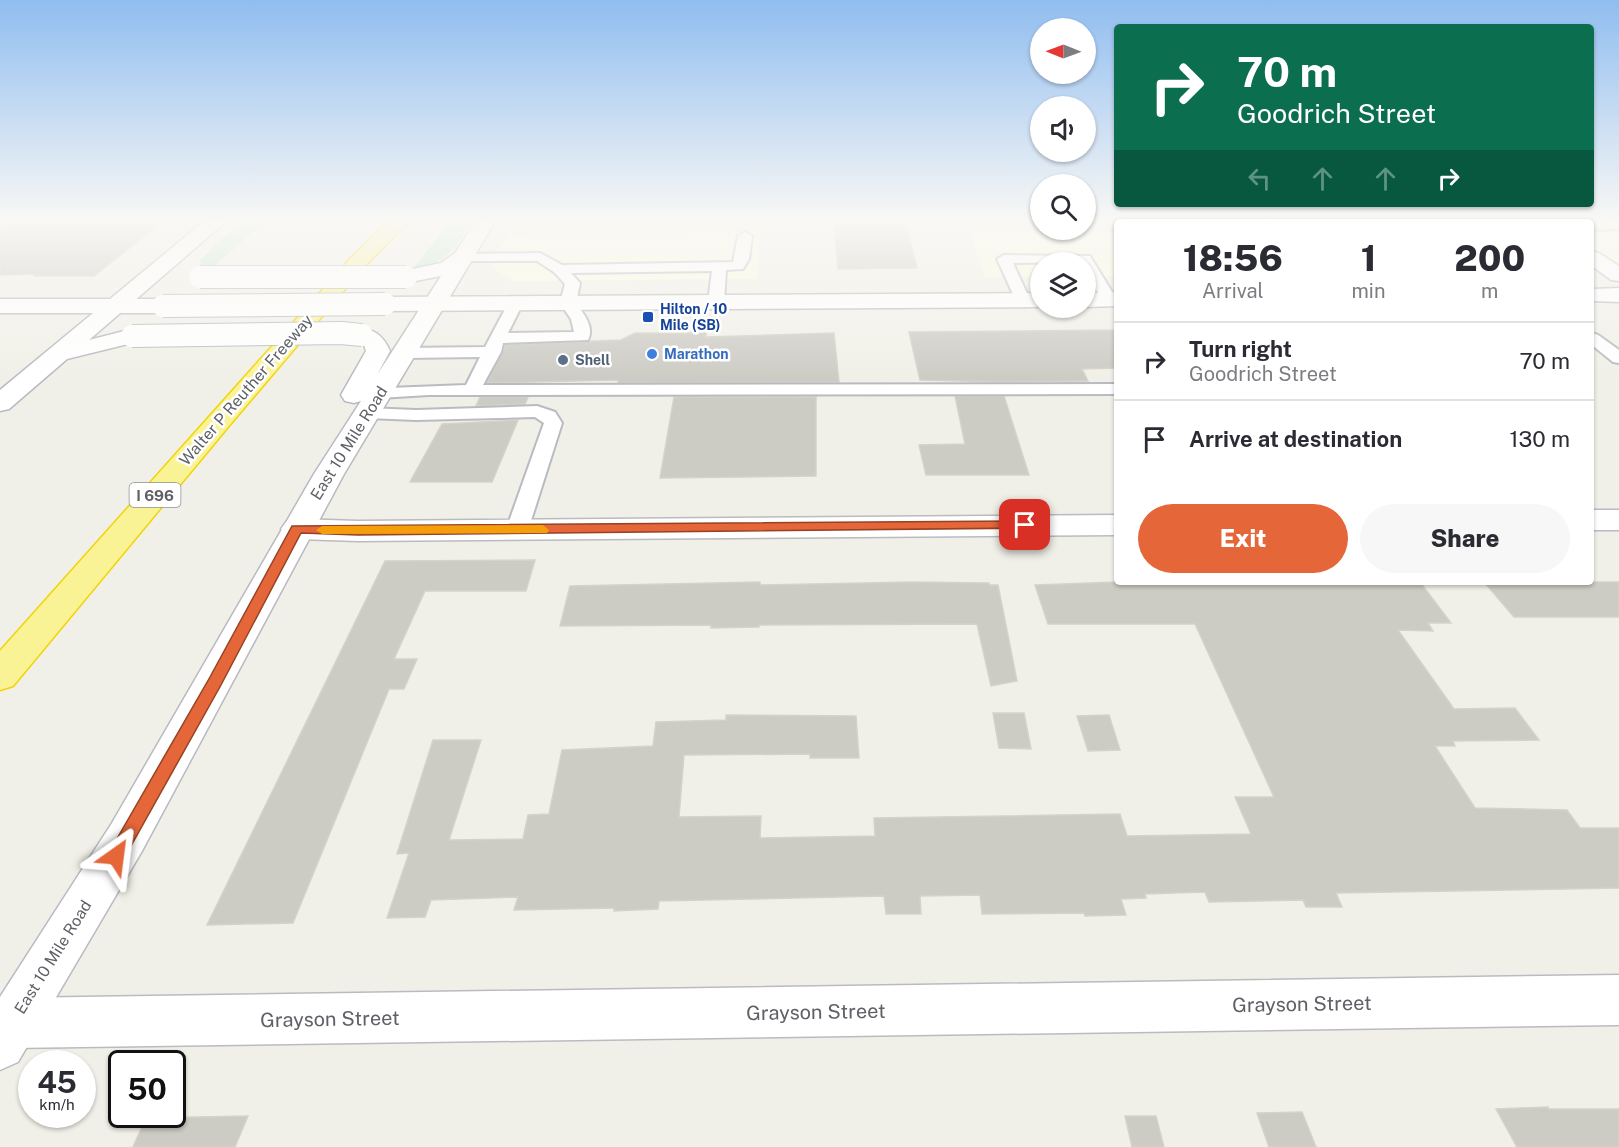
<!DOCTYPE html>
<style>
:root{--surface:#fff;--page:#f7f7f7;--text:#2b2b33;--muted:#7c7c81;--line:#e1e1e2;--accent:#e56639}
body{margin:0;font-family:"Public Sans",sans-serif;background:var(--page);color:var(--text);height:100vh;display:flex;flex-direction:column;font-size:22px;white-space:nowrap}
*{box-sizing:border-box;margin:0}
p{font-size:20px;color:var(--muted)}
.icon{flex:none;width:33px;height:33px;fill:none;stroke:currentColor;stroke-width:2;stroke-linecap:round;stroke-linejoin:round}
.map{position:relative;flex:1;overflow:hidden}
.panel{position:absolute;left:1114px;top:219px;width:480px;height:366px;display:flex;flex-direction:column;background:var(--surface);border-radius:6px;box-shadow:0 2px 4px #0004}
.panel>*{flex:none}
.hud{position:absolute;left:1114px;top:24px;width:480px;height:183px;border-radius:6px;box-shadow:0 2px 4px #0004;background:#0b6e4f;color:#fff;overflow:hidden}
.needle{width:39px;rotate:271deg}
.fabs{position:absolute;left:1030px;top:18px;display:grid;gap:12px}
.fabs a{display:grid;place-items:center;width:66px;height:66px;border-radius:50%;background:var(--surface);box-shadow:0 2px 4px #0004;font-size:30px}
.speed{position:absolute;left:18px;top:1050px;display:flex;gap:12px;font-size:30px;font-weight:700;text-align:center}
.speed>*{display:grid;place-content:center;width:78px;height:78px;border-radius:50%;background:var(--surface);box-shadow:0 2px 4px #0004;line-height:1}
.speed small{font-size:15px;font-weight:400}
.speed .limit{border:3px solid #111;border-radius:9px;background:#fff;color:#111}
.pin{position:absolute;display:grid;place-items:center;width:51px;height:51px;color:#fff;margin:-26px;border-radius:12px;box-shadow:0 3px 9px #0006}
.me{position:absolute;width:66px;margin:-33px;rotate:31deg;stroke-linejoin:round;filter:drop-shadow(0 0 4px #0008)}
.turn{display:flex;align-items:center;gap:21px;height:126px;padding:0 24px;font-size:27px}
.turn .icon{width:78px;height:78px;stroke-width:2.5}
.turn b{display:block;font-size:42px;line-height:51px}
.lanes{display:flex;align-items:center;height:57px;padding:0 24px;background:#0003;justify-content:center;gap:30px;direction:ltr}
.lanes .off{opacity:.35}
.eta{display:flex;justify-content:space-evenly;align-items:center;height:102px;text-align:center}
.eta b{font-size:36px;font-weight:800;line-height:42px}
.primary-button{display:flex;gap:12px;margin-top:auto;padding:12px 24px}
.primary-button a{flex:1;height:69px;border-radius:36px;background:var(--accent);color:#fff;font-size:24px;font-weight:800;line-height:69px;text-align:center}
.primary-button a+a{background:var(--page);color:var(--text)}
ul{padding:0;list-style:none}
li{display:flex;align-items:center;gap:18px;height:78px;padding:0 24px;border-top:2px solid var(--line)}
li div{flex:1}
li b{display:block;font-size:22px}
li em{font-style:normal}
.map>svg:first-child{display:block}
</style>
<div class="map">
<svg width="1619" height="1147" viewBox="0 0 1619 1147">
<rect width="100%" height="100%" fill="#f1f0e8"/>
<path fill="#fdfce0" d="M1619 221V272H1592V222H1369Z
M1093 225H1117V276H1086V262H1041V276L985 277 969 231H1095Z
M760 232 757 279 515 281 490 267 508 234Z"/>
<path fill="#c5e7cc" d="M244 218H269L207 272 202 268 200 260Z
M453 218H474C456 246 449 263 413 269Z"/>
<path fill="#cccbc4" stroke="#d5d3c6" stroke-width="1.5" d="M0 218H104L97 223 163 222 94 276H35L37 274 0 275Z
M834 218H904L917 268 838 269Z
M1118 330V368L1082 369 1088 381 999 382 920 380 909 332Z
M635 333H706V337L834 333 839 382 618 383V380L487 383 505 345 621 340Z
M955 396H1004L1029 475H926L919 445 965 444Z
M480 397H528L525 404 476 406Z
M674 397H816V476L660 478Z
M518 420 492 482H410L442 424Z
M535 560 526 591H425L394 659H417L404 689H389L293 923 207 925 385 561Z
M760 582V585L912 582 989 583V585H998L1017 681 991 686 977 624 759 625V627L711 628V625L560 626 570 586Z
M1118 582H1420L1451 623H1428L1433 631 1398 630 1454 709 1515 708 1539 740 1453 741 1455 746H1435L1475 808 1567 810 1580 828H1619V888L1336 893 1342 907H1306L1303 900 1209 902 1205 892 1145 894 1146 898 1121 899 1126 915 1085 916 1084 913 982 914 980 895 920 896 921 914H886L884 896 659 901 658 909 614 911V908L514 910 518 897 431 900 425 917 387 918 409 853 397 854 433 740H481L449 840 523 839 528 815 549 814 562 750 653 746 656 722 726 720V715L856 716 859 758H810V754L684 755 679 817 761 816 760 838 875 836 874 818 1120 814 1127 836 1251 834 1235 797H1274L1195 624H1048L1035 585Z
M1484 582H1619V617H1514Z
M993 713H1024L1031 749 999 748Z
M1109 715 1120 750 1088 751 1077 716Z
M1548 1107 1549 1109H1619V1147H1517L1496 1109Z
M1302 1112 1316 1147H1269L1257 1113Z
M248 1116 235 1147H133L146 1118Z
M1125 1116H1156L1164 1147H1132Z"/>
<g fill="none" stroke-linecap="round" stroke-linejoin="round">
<g stroke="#babbc1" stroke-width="4">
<path id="service" d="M1619 221V229L1592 230V222Z
M745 232 752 236 749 259 743 269 726 270 724 302 716 307 708 302 712 271 571 273 580 283 576 303C583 313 595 327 588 340L503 343 501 352 483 385 1118 384V394L429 395 362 399 356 398 353 394 356 390 362 389 466 385 480 357 405 358 397 353 405 348 485 347 510 300H520L523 303 508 333 574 332 571 319 560 303 565 284 554 272 537 261H463L456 257 458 254 540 253 562 265 733 262 738 236Z
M1004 255 1090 256 1117 300 1109 305 1104 303 1086 273V262L1013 263 1030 300 1022 305 1017 303 997 259Z
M1592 333 1598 335 1619 350V363L1613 362 1592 345Z
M537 406 555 412 562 423 528 530 525 535 517 537 509 535 506 530 544 423 535 417 416 420 367 418 361 417 358 413 361 409 367 408 416 410Z"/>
</g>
<g stroke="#babbc1" stroke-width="3">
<path id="minor" d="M1103 218H1122L1125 222H1118V232L1111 230Z
M1523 218H1545L1548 222H1525Z
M1592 251 1599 253 1619 266V281L1611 280 1592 266Z
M1592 510H1619V530H1592Z
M1118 515V535L358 541 297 539 286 536 281 529 286 522 297 519 358 521Z
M1619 975V1025L12 1048 0 1043V1003L12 998Z"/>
</g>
<g stroke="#babbc1" stroke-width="3">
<path id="tertiary" d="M1619 288V302L1592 301V289Z
M1118 292V306L1086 307V293Z
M1041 293V307L385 311 377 309 374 304 377 299 385 297Z
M0 299H163L171 301 174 306 171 311 163 313H0Z"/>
</g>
<g stroke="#b9bac1" stroke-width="3">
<path id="secondary" d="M208 218H230L89 340 132 329 140 331 144 336 140 341 67 359 9 409 0 411V390Z
M478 218H497L344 474 142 851 18 1062 0 1070V997L112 823 314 474 361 401 354 403 345 401 341 395 366 351 364 345 354 340 350 335 354 330C372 326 383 335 390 351L377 375 441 276 406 283 398 282 395 277 398 272 441 263 455 253Z"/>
</g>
<g stroke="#f2d406" stroke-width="3">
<path id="motorway" d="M391 218H412L364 267 228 427 13 686 0 690V651L350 259Z"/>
</g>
<use href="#service" fill="#fff" fill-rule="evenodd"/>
<use href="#minor" fill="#fff" fill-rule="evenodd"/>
<use href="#tertiary" fill="#fff" fill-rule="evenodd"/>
<use href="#secondary" fill="#fff" fill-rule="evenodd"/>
<use href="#motorway" fill="#faf395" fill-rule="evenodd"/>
<g stroke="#babbc1" stroke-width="24" stroke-linecap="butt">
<path id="tertiary-bridge" d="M163 306 385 304"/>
</g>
<g stroke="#b9bac1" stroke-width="24" stroke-linecap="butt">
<path id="secondary-bridge" d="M200 277H406
M132 336 341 333 362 335"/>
</g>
<use href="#tertiary-bridge" stroke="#fff" stroke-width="22"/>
<use href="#secondary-bridge" stroke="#fff" stroke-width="22"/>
</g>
<linearGradient id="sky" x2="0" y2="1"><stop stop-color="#90bdf0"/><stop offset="0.58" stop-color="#f9f8f5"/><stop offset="1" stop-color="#f9f8f5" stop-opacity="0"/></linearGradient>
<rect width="1619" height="379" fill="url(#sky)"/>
<path fill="#e56639" stroke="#954225" stroke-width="1.5" d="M1025 521 1032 525 1030 528 358 535 301 533 221 685 122 862 116 864 109 862 107 856 210 677 292 526Z"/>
<path fill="#f59e0b" d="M543 525 549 530 547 533 322 534 316 530 322 526Z"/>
<rect fill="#1a4fb4" stroke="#fff" stroke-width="2" x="642" y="311" width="12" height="12" rx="3"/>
<circle fill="#3f7fe0" stroke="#fff" stroke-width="2" cx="652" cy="354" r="6"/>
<circle fill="#5c6f8a" stroke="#fff" stroke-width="2" cx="563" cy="360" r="6"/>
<g text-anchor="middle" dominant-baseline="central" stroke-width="5" stroke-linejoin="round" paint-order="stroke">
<g font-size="14" font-weight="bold" fill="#164399" stroke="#fff" text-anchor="start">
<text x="660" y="309">Hilton / 10<tspan x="660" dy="16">Mile (SB)</tspan></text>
</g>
<g font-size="14" font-weight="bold" fill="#366cbe" stroke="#fff" text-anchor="start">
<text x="664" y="354">Marathon</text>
</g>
<g font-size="14" font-weight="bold" fill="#4e5e75" stroke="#fff" text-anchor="start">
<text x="575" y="360">Shell</text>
</g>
<rect fill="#fff" stroke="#8f9095" stroke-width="1.5" x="129.5" y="483" width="51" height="24" rx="4.5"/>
<g font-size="15" font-weight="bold" fill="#5f6167">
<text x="155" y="495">I 696</text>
</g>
<g font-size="16" fill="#5f6167" stroke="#fff">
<text transform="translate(246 390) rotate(-49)">Walter P Reuther Freeway</text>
<text transform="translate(349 443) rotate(-58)">East 10 Mile Road</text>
<text transform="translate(53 957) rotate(-58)">East 10 Mile Road</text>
</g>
<g font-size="20" fill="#5f6167" stroke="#fff">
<text transform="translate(1302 1004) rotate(-1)">Grayson Street</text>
<text transform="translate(816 1012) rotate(-1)">Grayson Street</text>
<text transform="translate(330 1019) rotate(-1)">Grayson Street</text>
</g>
</g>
</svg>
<div class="fabs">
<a><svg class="needle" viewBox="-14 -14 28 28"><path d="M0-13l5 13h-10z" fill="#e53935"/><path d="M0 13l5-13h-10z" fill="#7c7c81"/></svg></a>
<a><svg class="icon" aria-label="sound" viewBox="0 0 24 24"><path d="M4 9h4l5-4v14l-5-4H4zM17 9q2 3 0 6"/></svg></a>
<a><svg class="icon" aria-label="search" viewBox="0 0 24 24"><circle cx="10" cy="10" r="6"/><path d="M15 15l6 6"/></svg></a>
<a><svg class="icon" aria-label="layers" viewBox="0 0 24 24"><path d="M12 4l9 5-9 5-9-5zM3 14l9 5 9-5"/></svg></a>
</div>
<div class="speed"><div>45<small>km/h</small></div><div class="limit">50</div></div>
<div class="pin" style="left:1025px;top:525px;background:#d93025"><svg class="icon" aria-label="arrive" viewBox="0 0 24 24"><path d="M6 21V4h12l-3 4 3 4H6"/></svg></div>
<svg class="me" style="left:116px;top:856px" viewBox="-20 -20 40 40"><path d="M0-17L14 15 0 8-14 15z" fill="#e56639" stroke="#fff" stroke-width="4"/></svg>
<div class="hud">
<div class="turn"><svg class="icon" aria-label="right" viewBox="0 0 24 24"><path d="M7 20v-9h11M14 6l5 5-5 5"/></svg><div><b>70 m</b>Goodrich Street</div></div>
<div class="lanes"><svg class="icon off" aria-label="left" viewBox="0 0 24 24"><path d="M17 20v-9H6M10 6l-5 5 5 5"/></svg><svg class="icon off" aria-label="ahead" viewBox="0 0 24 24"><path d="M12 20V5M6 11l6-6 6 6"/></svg><svg class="icon off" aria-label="ahead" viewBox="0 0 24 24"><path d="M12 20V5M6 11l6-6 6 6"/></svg><svg class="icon" aria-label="right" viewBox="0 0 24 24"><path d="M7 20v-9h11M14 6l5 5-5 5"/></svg></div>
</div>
<section class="panel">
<div class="eta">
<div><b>18:56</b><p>Arrival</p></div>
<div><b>1</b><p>min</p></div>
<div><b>200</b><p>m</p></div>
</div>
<ul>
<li><svg class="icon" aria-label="right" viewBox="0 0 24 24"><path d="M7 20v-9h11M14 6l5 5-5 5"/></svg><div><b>Turn right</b><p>Goodrich Street</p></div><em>70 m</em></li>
<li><svg class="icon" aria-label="arrive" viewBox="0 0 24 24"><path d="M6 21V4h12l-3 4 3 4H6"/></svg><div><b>Arrive at destination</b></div><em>130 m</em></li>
</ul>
<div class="primary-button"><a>Exit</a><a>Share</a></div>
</section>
</div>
